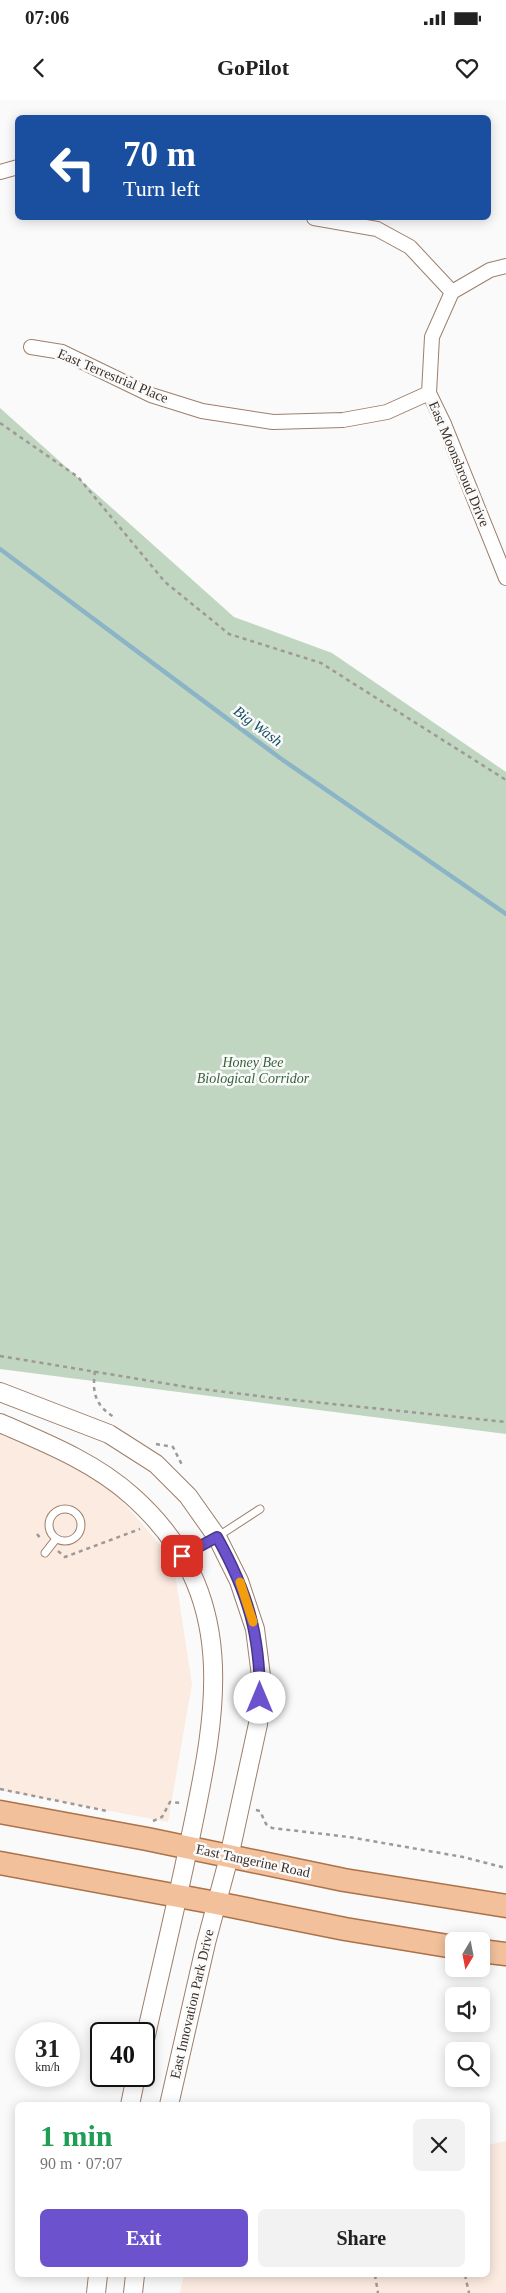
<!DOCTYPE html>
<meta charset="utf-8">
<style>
:root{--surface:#fff;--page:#f2f2f2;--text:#222;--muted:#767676;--accent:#6c53cd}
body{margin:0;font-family:"Times New Roman",serif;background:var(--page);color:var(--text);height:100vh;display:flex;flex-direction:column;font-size:19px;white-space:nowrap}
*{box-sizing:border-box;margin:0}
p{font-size:16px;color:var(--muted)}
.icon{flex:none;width:28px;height:28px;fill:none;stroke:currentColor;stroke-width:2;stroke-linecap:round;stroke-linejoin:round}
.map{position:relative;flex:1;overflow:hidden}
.details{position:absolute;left:15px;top:2002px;width:475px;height:175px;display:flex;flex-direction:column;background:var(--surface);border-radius:8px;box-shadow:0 2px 12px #0003}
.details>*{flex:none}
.top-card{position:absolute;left:15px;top:15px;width:476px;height:105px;border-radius:8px;box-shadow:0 2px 12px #0003;background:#1a4fa0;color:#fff;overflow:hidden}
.needle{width:32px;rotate:190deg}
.tools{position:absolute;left:445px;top:1832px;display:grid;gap:10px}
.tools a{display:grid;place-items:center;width:45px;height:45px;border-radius:8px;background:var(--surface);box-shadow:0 2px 12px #0003;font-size:25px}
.speed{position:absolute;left:15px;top:1922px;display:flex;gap:10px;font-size:25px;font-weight:700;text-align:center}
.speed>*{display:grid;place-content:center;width:65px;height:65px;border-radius:50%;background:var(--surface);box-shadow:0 2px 12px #0003;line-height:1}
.speed small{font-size:12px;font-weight:400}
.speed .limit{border:2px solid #111;border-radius:8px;background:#fff;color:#111}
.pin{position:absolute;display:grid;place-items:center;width:42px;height:42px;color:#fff;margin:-21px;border-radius:10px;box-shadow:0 2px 8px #0006}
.me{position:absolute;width:55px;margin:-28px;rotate:0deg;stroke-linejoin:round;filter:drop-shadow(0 0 4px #0008)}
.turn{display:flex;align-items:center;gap:18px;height:105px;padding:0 25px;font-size:22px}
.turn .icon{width:65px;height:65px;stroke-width:2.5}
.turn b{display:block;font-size:35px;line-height:42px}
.round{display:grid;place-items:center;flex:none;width:52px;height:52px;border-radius:8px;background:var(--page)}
.headline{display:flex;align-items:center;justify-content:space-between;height:85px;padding:0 25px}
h1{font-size:30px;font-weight:700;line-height:38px;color:#1e9e55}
.cta{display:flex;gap:10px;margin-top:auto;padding:10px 25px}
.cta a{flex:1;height:58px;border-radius:8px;background:var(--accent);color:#fff;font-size:20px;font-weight:700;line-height:58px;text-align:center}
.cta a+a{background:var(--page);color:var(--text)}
.status{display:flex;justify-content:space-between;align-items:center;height:35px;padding:0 25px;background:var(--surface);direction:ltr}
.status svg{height:14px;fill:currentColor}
header{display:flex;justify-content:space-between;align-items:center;height:65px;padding:0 25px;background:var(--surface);font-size:22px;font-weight:700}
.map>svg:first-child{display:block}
</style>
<div class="status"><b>07:06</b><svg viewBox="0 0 49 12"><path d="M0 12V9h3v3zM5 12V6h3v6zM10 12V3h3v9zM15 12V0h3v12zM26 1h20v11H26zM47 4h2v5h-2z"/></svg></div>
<header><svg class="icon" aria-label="back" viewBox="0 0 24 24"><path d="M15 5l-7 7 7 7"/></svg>GoPilot<svg class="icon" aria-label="heart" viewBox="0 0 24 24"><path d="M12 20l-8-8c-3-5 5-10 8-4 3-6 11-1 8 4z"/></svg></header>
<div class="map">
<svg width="506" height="2193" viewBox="0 0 506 2193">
<rect width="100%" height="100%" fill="#fafafa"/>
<path fill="#fcebe1" d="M0 1328 105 1381 173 1460 192 1584 168 1722 0 1690Z
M506 2041V2193H180L184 2175H488V2045Z"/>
<path fill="#c0d6c0" d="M0 308 234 517 332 553 506 672V1334L0 1269Z"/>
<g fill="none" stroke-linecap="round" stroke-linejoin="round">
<path stroke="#8bb5c7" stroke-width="4.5" d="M0 449 280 658 506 814"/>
<g stroke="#9d7f6b" stroke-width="9">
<path id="service" d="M49 1425a16 16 0 1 1 32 0a16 16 0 1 1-32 0Z
M45 1453 56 1439
M182 1456 217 1437 260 1409"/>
</g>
<g stroke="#9d7f6b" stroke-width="16">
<path id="minor" d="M0 72 18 67
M314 118 377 129 410 147 452 192
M506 166 490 170 452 192 432 237 429 293 444 324 506 478
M31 247 62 252 151 295 202 311 273 322 343 320 387 312 429 293"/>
</g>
<g stroke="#9d7f6b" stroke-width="20">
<path id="tertiary" d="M0 1292 109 1334 156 1364 188 1396 217 1437 239 1481 255 1529 261 1576 258 1624 229 1757 206 1843 169 2005
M0 1323C46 1343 94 1362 132 1396 244 1496 216 1615 189 1744 175 1811 159 1877 144 1944
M130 2005 136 1976
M96 2193 98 2175
M133 2193 135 2175"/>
</g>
<g stroke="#ac7248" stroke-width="25">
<path id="primary" d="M0 1712 147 1739 344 1780 506 1806
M0 1763 216 1803 345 1829 454 1847
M481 1851 506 1854"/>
</g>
<path stroke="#9f9996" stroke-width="2.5" stroke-dasharray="4 4" stroke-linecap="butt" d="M0 323 78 377 165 482 229 534 321 563 506 680
M0 1256 193 1288 275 1298 506 1322
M95 1271C92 1293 95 1305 114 1317
M156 1344 173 1347 183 1367
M37 1434 41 1439
M58 1451 65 1457 140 1429
M0 1689 107 1711
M256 1710 260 1711 266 1724 272 1728 349 1737 463 1757 506 1768
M153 1721 162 1717 170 1702 181 1703
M375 2175 378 2193
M465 2175 469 2193"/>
<use href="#service" stroke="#fff" stroke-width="7"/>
<use href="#minor" stroke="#fff" stroke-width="14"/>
<use href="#tertiary" stroke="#fff" stroke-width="18"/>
<use href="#primary" stroke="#f2c19c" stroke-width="22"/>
</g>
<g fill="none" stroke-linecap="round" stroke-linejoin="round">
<g stroke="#463685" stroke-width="12">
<path id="route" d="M182 1456 217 1437C248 1493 260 1534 260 1598"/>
</g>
<use href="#route" stroke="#6c53cd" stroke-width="9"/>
<path stroke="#f59e0b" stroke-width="9" d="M240 1482 253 1522"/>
</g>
<g text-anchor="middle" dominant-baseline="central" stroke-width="5" stroke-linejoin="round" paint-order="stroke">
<g font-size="14" fill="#3a2e26" stroke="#fafafa">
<text transform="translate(113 276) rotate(23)">East Terrestrial Place</text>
<text transform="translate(459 364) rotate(67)">East Moonshroud Drive</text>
<text transform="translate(253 1761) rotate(12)">East Tangerine Road</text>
<text transform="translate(192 1904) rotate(-77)">East Innovation Park Drive</text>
</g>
<g font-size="14" font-style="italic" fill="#366138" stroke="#fafafa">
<text x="253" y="962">Honey Bee<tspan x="253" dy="16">Biological Corridor</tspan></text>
</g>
<g font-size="15" font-style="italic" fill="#154d61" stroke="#fafafa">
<text transform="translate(258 626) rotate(37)">Big Wash</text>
</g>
</g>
</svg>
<div class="tools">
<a><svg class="needle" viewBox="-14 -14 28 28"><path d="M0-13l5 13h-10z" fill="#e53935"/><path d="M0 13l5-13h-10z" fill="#767676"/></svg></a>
<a><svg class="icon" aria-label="sound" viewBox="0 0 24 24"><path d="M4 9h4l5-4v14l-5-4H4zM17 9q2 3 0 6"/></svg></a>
<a><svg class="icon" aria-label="search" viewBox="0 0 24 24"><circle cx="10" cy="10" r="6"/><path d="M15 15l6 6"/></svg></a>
</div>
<div class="speed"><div>31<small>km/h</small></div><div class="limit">40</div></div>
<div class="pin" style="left:182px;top:1456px;background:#d93025"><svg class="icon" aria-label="arrive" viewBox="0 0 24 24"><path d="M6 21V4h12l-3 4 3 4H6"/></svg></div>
<svg class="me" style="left:260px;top:1598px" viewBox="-20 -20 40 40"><circle r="19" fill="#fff"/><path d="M0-13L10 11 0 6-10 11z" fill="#6c53cd"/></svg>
<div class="top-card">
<div class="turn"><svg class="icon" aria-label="left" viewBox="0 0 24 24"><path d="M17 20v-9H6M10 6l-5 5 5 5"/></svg><div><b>70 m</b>Turn left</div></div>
</div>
<section class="details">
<div class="headline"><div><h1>1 min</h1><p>90 m · 07:07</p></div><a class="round"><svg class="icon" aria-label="close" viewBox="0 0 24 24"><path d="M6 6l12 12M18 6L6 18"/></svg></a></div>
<div class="cta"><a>Exit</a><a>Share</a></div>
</section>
</div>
